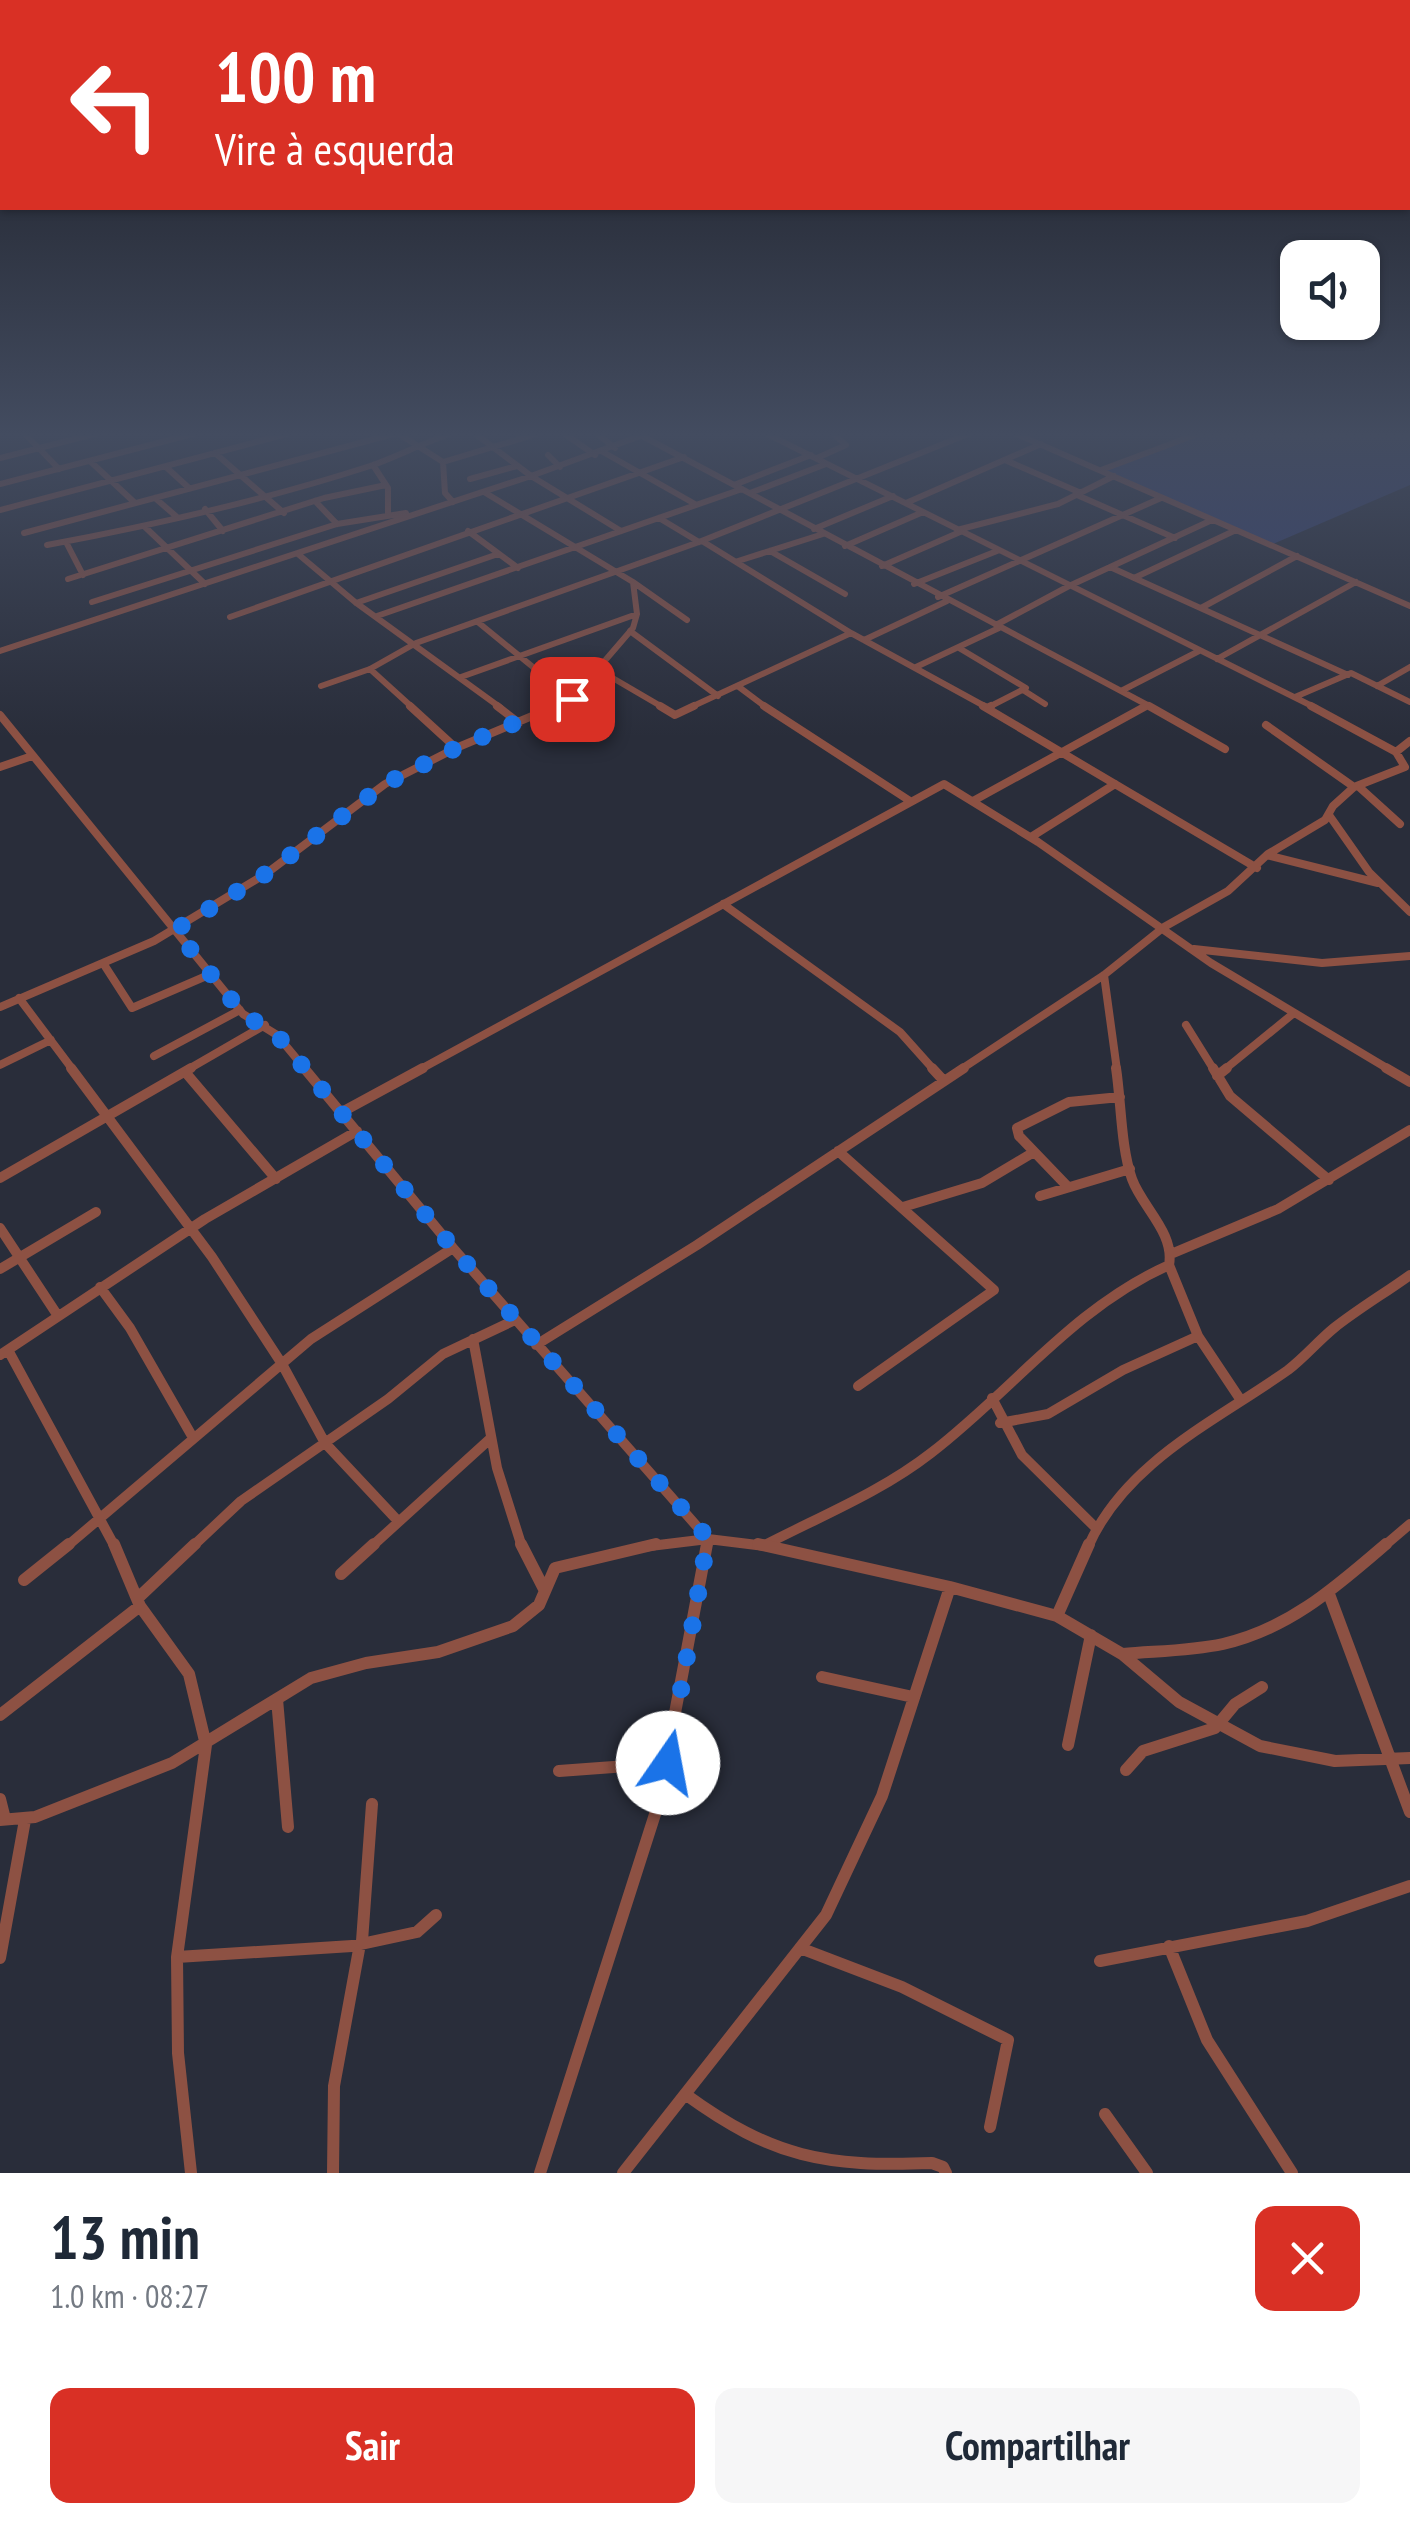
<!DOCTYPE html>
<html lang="pt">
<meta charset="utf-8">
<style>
:root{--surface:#fff;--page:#f6f6f7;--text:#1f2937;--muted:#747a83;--accent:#d93025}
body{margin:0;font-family:"PT Sans Narrow",sans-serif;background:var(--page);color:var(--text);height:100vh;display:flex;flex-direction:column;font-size:38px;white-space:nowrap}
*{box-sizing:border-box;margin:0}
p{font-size:32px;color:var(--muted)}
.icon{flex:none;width:55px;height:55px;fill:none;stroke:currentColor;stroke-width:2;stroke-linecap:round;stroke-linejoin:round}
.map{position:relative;height:2173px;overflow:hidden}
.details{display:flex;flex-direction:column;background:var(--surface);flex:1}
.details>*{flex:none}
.banner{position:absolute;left:0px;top:0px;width:1410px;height:210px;box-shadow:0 2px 8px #0004;background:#d93025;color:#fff;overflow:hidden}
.buttons{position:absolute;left:1280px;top:240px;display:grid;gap:20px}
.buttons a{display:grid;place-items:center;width:100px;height:100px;border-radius:20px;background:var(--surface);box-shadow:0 2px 8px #0004;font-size:50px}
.pin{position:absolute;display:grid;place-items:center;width:85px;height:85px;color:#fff;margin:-42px;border-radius:20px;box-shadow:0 5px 15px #0006}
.me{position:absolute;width:110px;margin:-55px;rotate:12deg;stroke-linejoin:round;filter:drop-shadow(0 0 8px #0008)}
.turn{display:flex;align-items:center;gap:35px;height:210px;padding:0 50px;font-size:45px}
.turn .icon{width:130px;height:130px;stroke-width:2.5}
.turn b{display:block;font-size:70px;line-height:85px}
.round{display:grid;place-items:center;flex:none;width:105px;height:105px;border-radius:20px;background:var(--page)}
.headline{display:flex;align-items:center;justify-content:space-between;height:170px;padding:0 50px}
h1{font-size:60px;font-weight:800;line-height:75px}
.primary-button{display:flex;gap:20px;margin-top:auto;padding:20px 50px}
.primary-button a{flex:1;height:115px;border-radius:20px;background:var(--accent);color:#fff;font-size:40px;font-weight:800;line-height:115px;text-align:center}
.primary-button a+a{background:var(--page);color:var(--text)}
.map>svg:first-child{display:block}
</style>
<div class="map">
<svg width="1410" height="2173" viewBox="0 0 1410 2173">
<rect width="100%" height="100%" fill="#292d3a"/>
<path fill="#364171" d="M1209 432H1410V485L1273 544 1105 471Z"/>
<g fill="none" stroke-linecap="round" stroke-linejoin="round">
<path stroke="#8d5143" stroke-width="6" d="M23 432 59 469
M396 432 443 462 445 493 453 502
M473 432 531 476 621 531
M562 432 595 455
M595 432 615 448
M763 432 1316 708
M1012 432 1410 606
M644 437 1153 708
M603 452 695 504
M215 453 284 513
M548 455 560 467
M0 458 102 432
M817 458 846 445 831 432
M1005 460 1081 493
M90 461 135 503
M443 462 543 432
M373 465 388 488V513
M166 467 189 488
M1101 470 1203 432
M470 479 517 466
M0 484 200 432
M734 485 811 455
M484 492 633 582 637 614 633 628 572 699 550 708
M750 493 826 464
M1077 495 1175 538
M155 498 177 517
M315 501 337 524
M906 503 1041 444
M205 509 223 531
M0 510 294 432
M659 518 699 542
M144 526 205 584
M814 529 893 496
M957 530 1058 504 1114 476
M468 531 518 568
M24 533 397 433
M702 541 851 633 988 708
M66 542 83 575
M47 545C155 525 265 500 370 466 399 456 426 441 456 432
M845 546 923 512
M770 551 845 594
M298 554 355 602 501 708
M738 561 823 534
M882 566 960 532
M1110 567 1348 675
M1134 578 1236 530
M68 579 324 498 386 485
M633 582 687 620
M914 584 997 551
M938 597 1161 498
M92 602 337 524 406 513
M356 603 498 554
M1201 608 1297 556
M377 616 742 489
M230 617 684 457
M479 623 572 699
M996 625 1069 586 1212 520
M630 631 718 696
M864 640 947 601
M959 648 1026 688 987 708
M0 651 531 476 651 432
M1217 659 1356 582
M916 667 1001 627
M370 669 413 708
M599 670 664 708
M461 677 637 614
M321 686 370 669 416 643 699 542 973 432
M1377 686 1410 667
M739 687 767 708
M1023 690 1045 704
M1121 691 1199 651
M1295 697 1351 673 1410 702
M689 708 851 633
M1142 708 1146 706"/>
<path stroke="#8d5143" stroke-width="8" d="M410 706 456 748
M497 706 519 723
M660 706 675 715 694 706
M764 706 910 801
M983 706 1257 868
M1149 706 1225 749
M1311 706 1396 752
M987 708 991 706
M0 715 243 1014 277 1035 306 1070
M1266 725 1354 787
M0 767 32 756
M1358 786 1400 824
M973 801 1146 706
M1329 815 1369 872 1410 912
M1031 837 1115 784
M1267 855 1378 883
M723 904 900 1032 934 1070
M1194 949 1322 963 1410 956
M103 963 132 1008 211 974
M1104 975 1117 1070
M19 998 73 1070
M0 1007 154 941 267 873 385 784 456 748 556 706
M1186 1025 1214 1070
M154 1056 240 1010
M0 1065 51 1040
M187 1070 265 1025
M419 1070 944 784 1038 842 1211 963 1390 1070
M960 1070 1104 975 1164 927 1228 891 1268 854 1325 820 1333 806 1354 787 1405 767 1396 752 1410 741
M1224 1070 1294 1013"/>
<path stroke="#8d5143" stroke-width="10" d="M71 1068 212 1257 282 1364 325 1443 398 1521
M304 1068 453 1248 708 1539 707 1547
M932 1068 944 1081
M1116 1068C1121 1100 1121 1149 1132 1179 1142 1207 1175 1233 1169 1265L1198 1336 1240 1399
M1213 1068 1230 1096 1329 1180
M1386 1068 1410 1082
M186 1073 276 1179
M1217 1076 1227 1068
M342 1112 423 1068
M838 1151 994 1290 858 1386
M0 1178 191 1068
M1068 1187 1019 1136 1017 1128 1069 1102 1120 1097
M1040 1196 1130 1169
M903 1207 982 1183 1034 1152
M0 1228 58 1316
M1171 1254 1278 1209 1410 1130
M0 1269 96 1212
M100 1287 130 1328 192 1436
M473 1339 497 1468 522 1547
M536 1345 697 1245 964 1068
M8 1350 115 1547
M0 1355 205 1219 357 1131
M992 1398 1022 1455 1096 1528
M1000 1423 1048 1414 1123 1370 1198 1336
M765 1545C821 1516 881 1492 931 1453 1013 1390 1073 1308 1169 1265
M66 1547 311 1339 453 1248
M192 1547 241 1501 388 1399 443 1354 515 1320
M371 1547 491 1438
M642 1547 708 1539 773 1547
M1088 1547C1125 1462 1216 1421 1288 1370 1304 1358 1318 1341 1334 1328 1358 1309 1385 1293 1410 1275
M1383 1547 1410 1524"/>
<path stroke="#8d5143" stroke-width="12" d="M114 1544 140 1606 189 1674 206 1745 177 1957 178 2053 191 2173
M521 1544 544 1589
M758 1544 950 1587 1057 1616 1122 1654 1179 1702 1260 1746 1335 1761 1410 1758
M341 1574 374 1544
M24 1580 69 1544
M1329 1594 1410 1812
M138 1598 195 1544
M1057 1616 1089 1544
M1123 1654C1156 1651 1190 1651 1223 1644 1289 1629 1336 1587 1386 1544
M822 1677 913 1697
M277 1699 288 1827
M0 1715 140 1606
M1068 1745 1091 1635
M1126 1770 1143 1751 1215 1728 1235 1704 1262 1687
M559 1771 668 1763
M0 1799 5 1819
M0 1820 35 1817 172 1763 311 1678 366 1663 438 1652 513 1626 539 1605 555 1568 656 1544
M362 1941 372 1804
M1169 1946 1207 2040 1292 2173
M800 1948 902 1987 1008 2040 990 2127
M177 1957 352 1946 417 1932 436 1915
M0 1958 25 1820
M1100 1961 1307 1921 1410 1886
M685 2094C773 2158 825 2167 932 2163L943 2167 946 2173
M1105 2114 1147 2173
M333 2173 334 2086 360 1944
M540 2173 657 1808 707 1544
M623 2173 826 1915 882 1796 950 1587"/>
</g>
<linearGradient id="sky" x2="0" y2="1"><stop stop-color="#171920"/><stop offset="0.59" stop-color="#434c60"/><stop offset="1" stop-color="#434c60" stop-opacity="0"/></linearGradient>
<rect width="1410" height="737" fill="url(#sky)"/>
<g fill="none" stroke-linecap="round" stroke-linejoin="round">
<path stroke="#1a73e8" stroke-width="18" stroke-dasharray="0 32.4" d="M572 699 456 748 385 784 267 873 175 930 243 1014 277 1035 453 1248 708 1538 668 1763"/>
</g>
</svg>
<div class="buttons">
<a><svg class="icon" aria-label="sound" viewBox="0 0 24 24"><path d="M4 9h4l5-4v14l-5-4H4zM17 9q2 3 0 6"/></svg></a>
</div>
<div class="pin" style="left:572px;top:699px;background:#d93025"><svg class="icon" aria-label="arrive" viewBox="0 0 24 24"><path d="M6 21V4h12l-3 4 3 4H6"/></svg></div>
<svg class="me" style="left:668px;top:1763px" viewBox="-20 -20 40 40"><circle r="19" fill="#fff"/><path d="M0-13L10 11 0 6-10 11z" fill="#1a73e8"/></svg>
<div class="banner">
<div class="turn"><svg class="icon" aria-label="left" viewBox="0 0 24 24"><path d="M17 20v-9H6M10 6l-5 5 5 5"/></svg><div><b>100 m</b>Vire à esquerda</div></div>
</div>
</div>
<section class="details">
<div class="headline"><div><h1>13 min</h1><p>1.0 km · 08:27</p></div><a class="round" style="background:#d93025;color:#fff"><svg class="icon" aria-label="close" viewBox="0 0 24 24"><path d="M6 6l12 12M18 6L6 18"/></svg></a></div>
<div class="primary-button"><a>Sair</a><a>Compartilhar</a></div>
</section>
